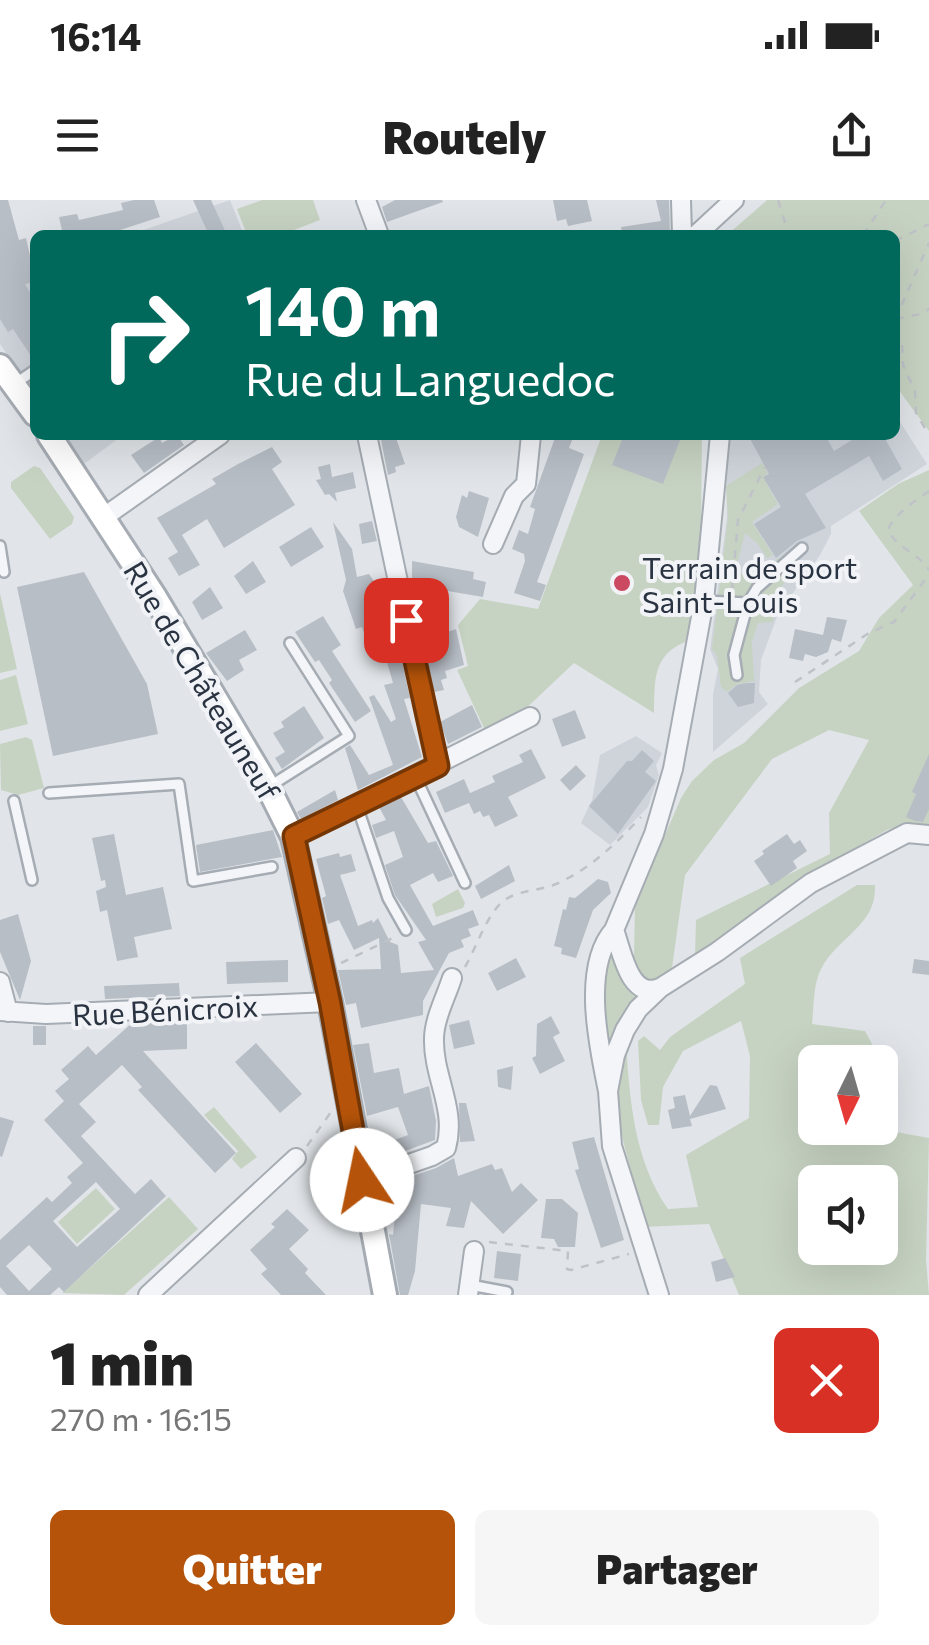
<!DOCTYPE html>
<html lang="fr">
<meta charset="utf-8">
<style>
:root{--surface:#fff;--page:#f6f6f6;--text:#222;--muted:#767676;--accent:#b45309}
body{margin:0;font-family:Commissioner,sans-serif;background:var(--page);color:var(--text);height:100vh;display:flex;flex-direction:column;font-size:38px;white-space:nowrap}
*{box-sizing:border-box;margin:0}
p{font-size:32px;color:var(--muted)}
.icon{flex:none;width:55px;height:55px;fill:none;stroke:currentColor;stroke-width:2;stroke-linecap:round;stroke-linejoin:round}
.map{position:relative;height:1095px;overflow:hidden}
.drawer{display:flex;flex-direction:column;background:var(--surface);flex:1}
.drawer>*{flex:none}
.top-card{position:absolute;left:30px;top:30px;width:870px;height:210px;border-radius:15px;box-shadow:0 10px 40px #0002;background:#00695c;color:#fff;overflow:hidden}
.needle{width:65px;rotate:185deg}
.fabs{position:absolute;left:798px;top:845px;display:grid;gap:20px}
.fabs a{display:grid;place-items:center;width:100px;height:100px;border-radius:15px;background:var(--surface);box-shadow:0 10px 40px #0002;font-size:50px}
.pin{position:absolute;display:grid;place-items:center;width:85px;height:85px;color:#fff;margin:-42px;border-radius:20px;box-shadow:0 5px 15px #0006}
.me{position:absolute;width:110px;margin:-55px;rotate:349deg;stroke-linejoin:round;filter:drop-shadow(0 0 8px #0008)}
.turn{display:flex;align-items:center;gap:35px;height:210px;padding:0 50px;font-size:45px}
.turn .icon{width:130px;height:130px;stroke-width:2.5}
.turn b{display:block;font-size:70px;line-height:85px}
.round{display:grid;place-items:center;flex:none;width:105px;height:105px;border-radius:15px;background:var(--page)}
.summary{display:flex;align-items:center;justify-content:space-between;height:170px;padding:0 50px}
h1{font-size:60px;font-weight:800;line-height:75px}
.primary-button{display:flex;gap:20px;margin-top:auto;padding:20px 50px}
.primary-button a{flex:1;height:115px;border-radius:15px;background:var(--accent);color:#fff;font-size:40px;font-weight:800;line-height:115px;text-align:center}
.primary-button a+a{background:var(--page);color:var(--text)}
.status{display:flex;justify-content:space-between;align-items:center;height:70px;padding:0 50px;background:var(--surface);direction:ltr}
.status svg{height:28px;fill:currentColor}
header{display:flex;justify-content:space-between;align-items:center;height:130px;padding:0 50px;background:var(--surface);font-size:45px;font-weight:800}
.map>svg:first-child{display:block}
</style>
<div class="status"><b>16:14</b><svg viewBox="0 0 49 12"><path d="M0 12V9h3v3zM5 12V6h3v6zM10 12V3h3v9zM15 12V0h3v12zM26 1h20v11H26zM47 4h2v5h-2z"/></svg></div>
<header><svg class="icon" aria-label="menu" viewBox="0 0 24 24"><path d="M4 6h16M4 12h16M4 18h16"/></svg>Routely<svg class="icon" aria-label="share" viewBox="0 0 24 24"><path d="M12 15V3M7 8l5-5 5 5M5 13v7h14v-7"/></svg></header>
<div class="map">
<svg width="929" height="1095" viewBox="0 0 929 1095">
<rect width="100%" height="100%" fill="#e1e5e9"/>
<path fill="#cfd4db" d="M230 0 244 35H129Z
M35 54V195L0 144V61Z
M895 214 927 264 831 326V334L820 355 778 414 761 460 759 492 768 504 713 552V494L718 469 710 449 727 317 725 235H895Z
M63 235H123L84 264Z
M636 536 662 553 656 565 659 575 648 607 610 645 581 623 592 600 600 555Z"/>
<path fill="#c7d3c2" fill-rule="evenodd" d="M262 0H313L320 20 281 35H247L237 9Z
M767 0H929V231L895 185V35H727Z
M602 235H702L701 334 691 424 685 442C652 456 655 481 654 513L574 463 519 515 485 530 457 470 468 466 458 425 480 399 538 409Z
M762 263 768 273 763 277 778 304 752 322 773 355 767 358 757 343 745 333 736 369 744 376 785 355 790 365 783 385 771 396 779 407 773 414V422L758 423 752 442 754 481 737 484 727 492 721 487 717 456 712 449 728 317 726 286Z
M34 266 40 268 74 317 72 324 50 339 11 288V282Z
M929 270V629L904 625 887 630 801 679 695 755 696 720 830 654 829 613 869 540 829 530 772 559 685 675 672 768 652 781 639 774 634 757 635 705 681 598 692 581 714 560 744 543 799 488 859 451 879 418 913 385 859 311 898 284Z
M0 393 17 469 0 473Z
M16 475 28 524 0 531V480Z
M26 537 32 540 44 588 18 595 1 590 0 544Z
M857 685H875C877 726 838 736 821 769 813 785 814 806 812 824L865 831 872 844 869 862H815V928H874L929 938 926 1060 929 1095H739L709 1024 644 1027C634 964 602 908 626 844 630 901 634 960 668 1009L698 1007 686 955 749 918 750 856 741 821 683 851 663 887 659 925H648L641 900 638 841 644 836 660 850 670 837 745 784 740 758ZM815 982H880V1048H815Z
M458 689 465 703 463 708 436 717 432 704Z
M610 752 620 778 636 798 622 817 610 856C597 818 597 792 610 752Z
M214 907 257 957 241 969 232 959 238 951 204 915Z
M96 988 115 1009 77 1044 58 1022Z
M169 997 198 1029 124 1095 62 1093Z"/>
<path fill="#b8bec6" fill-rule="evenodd" d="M0 0H8L19 40 26 38 30 56 35 54V82L25 84 35 101V162L13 129 8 132 0 119Z
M134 0H154L160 17 114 32 115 35H63L59 17 77 14 79 20 123 10 121 3Z
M193 0H211L227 35H209Z
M395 0H442L443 2 387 22 382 7Z
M553 0H587L592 21 568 26 566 19 557 21Z
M656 0H669L670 35H622L621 27 661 21Z
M177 235 184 245 144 273 131 255 159 237 162 243Z
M380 235H395L405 264 395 267 396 272 388 275Z
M556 235H574L569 248 584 254 537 382 546 385 540 401 514 393 525 361 524 354 512 349 519 330 528 334 535 309 530 307Z
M624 235H682L663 284 612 265Z
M748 235H825L834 251 860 235H883L902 269 883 281 869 256 805 294 826 328 797 341 776 358 754 324 781 307 763 277 769 274Z
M272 247 282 262 272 269 295 305 224 348 207 319 182 335 200 365 179 376 168 358 178 352 157 318 216 284 212 279 238 264Z
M330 264 332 277 353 272 356 288 335 293 337 302 329 294 325 295 316 280 321 279 318 267Z
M469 291 489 298 478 337 459 327 456 317 462 295 467 298Z
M372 321 377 341 362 344 359 324Z
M333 322 352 349 357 377 369 374 380 390 368 392 382 429 394 425 410 498 404 499 422 557 358 590 345 548 350 545 369 575 393 565 369 497 374 495 391 522 396 519 384 485 393 483 385 455 382 456 380 450 371 452 362 427 356 429 343 391 346 380Z
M311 327 324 347 291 367 279 347Z
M253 361 266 382 246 394 234 376Z
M412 361 474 372 473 379 486 382 483 397 412 385Z
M84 372 147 484 158 534 53 556 17 387Z
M210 387 223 408 202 420 192 402Z
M323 416 341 445 332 451 371 511 355 522 329 483 332 480 319 460 315 462 295 432Z
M827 417 847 420 841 442 832 439 828 452 816 457 805 454 803 461 789 458 795 429 823 435Z
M456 429 464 465 445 471 447 478 441 480 444 490 434 492 425 447 438 443 436 436Z
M245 430 257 450 239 460 244 470 227 481 206 453Z
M746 483H755L754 503 738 507 728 493 737 485Z
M472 505 482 527 448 544 440 522Z
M304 506 324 538 282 569 275 558 285 552 273 533 284 527 281 522Z
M575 510 586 538 562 547 552 519Z
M531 549 546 578 508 597 518 616 495 627 489 615 483 617 480 611 474 614 469 603 445 613 436 592 464 579 470 593 495 582 492 576 523 562 519 555Z
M642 550 654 561 645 572 656 581 618 634 589 606 627 561H632Z
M929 554V609L923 622 915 621 906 617 916 594 912 592Z
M576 565 586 576 570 591 560 580Z
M335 590 338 600 301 619 297 612Z
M401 597 428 643 436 641 453 676 438 682 433 673 410 685 433 726 473 710 479 725 468 729 471 736 461 740 464 747 449 753 423 801V815L361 828 356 803 346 805 338 770 381 769 379 738 354 750 339 720 328 724 322 698 326 696 316 659 339 653 340 657 351 654 356 671 340 675 358 726 372 720 373 723 378 718 390 742 398 745 401 773 434 770 418 742 426 740 395 695 385 665 403 657 394 631 376 638 372 625 386 620 379 607Z
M273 630 282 657 200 672 196 645Z
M114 634 126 695 163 687 172 729 134 737 138 757 117 761 107 710 100 712 96 691 106 687 105 680 101 681 92 638Z
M787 634 794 644 800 640 807 651 793 661 797 668 771 686 754 661 764 654 762 651Z
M509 665 515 681 481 699 475 686Z
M598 679 608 682 611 693 593 710 576 758 561 754 562 748 554 746 563 709 566 710 569 697 575 698Z
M18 714 31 761 20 800 0 752V720Z
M516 758 526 777 497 791 488 773Z
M914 759 929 761V775L912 773Z
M288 760V782L227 784 226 762Z
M179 783 180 796 105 799 104 786Z
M551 816 560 833 553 837 565 861 540 874 532 858 536 856 537 824Z
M469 820 475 844 454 849 449 825Z
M187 821V849L143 851 236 953 215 973 138 890 142 887 122 865 79 904 96 922 81 936 135 994 151 979 166 996 64 1092 59 1087 50 1095H7L0 1087V1040L47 997 52 1002 72 983 67 977 83 963 44 920 64 901 55 891 69 879 61 870 88 846 96 855 132 823ZM96 982 120 1009 77 1047 53 1021ZM29 1045 52 1069 29 1091 6 1066Z
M33 826H46V845H33Z
M256 843 302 894 280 913 235 862Z
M369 843 374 873 399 868 404 894 429 886 436 921 435 940 375 962 374 955 395 950 392 941 408 935 398 907 367 916 353 845Z
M513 866 511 890 498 887 497 870Z
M710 885 717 886 726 909 690 919 692 926 672 929 668 910 675 908 673 897 685 895 690 916Z
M459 903H466L475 941 460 942Z
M0 917 14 921 2 957 0 956Z
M594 937 624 1040 601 1048 575 970 579 969 572 942Z
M454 958 458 976 492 964 495 970 502 968 512 992 521 983 538 1000 503 1034 471 1001 464 1028 446 1026 451 1008 421 1004 415 1071 408 1095H400L389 1034 393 1035 398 981 436 968Z
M546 999H562L578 1013 575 1047H558L554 1039 541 1038Z
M287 1009 309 1030 289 1049 308 1069 305 1073 326 1095H281L261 1074 267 1069 250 1050 275 1027 271 1024Z
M497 1051 521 1054 518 1081 494 1078Z
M725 1058 735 1077 716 1082 711 1062Z"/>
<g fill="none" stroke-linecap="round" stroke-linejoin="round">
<g stroke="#a6acb3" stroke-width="14">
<path id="service" d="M16 183 35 170
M0 346 4 372
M705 401 748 403 734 455 737 475
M748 403 757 388 802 348
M415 576 465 683
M270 586 349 536 290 443
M49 593 179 584 193 681 272 667
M14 601 32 680
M357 606 388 698 406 730
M470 1085 507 1092"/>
</g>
<g stroke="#a6acb3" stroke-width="22">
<path id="minor" d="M366 0 379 35
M681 0 682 35
M696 35 734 0
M367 235 437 566
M104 317 220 235
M493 344 514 296 526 284 531 235
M293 637 530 517
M614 730C622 751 629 800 660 788
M0 782 8 812
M0 811 46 814 330 802
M608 891C599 847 581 767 614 730L654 634 673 569 704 401 720 235
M363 980 432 956 446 948C457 909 433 877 434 839 434 819 446 797 452 778
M148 1095 296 958
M468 1095 474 1051
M659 1095 612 946 608 891 615 855 625 830 638 809 660 788 717 752 811 683 907 633 929 635"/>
</g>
<g stroke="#a6acb3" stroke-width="28">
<path id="secondary" d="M0 166 35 214
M49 235 155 397 268 587 293 637 330 802 385 1095"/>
</g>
<path stroke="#bfc3c8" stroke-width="2.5" stroke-dasharray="8 8" stroke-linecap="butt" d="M778 0 789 35
M863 35 886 0
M895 41 929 24
M896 119 925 113 929 108
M895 120 929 43
M895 131 902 143 903 165 915 191 916 213 929 235
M929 291C914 302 896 313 888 329 893 346 919 353 929 370
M732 390 738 320 765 267
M795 482 869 433 894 422 929 374
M341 763 397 736
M465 767C476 748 484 722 499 705 514 689 538 692 556 684 592 668 615 644 641 617
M307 946 331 912
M489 1042 568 1051 567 1069 571 1070 629 1054"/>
<use href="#service" stroke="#f4f5f8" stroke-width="9"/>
<use href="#minor" stroke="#f4f5f8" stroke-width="18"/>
<use href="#secondary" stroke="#fff" stroke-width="22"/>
</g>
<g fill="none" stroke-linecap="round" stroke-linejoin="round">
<g stroke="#753606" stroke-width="25">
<path id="route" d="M362 980 330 802 294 636 438 566 406 420"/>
</g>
<use href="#route" stroke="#b45309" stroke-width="18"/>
</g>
<circle fill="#cb4961" stroke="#f1f3f7" stroke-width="4" cx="622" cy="383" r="10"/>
<g text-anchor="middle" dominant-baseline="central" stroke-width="8" stroke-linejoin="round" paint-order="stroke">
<g font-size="30" fill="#2a3341" stroke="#f1f3f7" text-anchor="start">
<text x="642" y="366">Terrain de sport<tspan x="642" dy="34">Saint-Louis</tspan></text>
</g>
<g font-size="30" fill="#2a3341" stroke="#f1f3f7">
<text transform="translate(203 480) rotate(59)">Rue de Châteauneuf</text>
<text transform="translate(165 809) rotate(-3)">Rue Bénicroix</text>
</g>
</g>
</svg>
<div class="fabs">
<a><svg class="needle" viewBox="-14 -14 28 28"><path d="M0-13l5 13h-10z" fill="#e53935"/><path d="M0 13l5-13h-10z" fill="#767676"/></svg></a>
<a><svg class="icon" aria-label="sound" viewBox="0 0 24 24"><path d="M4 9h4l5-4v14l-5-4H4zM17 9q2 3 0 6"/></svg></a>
</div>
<div class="pin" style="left:406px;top:420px;background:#d93025"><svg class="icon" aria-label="arrive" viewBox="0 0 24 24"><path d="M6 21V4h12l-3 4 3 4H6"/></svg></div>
<svg class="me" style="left:362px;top:980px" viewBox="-20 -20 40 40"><circle r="19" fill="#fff"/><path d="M0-13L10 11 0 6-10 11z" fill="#b45309"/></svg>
<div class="top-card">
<div class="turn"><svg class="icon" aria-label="right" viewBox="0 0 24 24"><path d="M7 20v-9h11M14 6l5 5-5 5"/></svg><div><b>140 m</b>Rue du Languedoc</div></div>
</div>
</div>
<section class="drawer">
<div class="summary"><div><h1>1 min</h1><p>270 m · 16:15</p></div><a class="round" style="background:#d93025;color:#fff"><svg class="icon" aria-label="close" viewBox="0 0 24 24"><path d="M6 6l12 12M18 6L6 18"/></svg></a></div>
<div class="primary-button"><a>Quitter</a><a>Partager</a></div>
</section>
